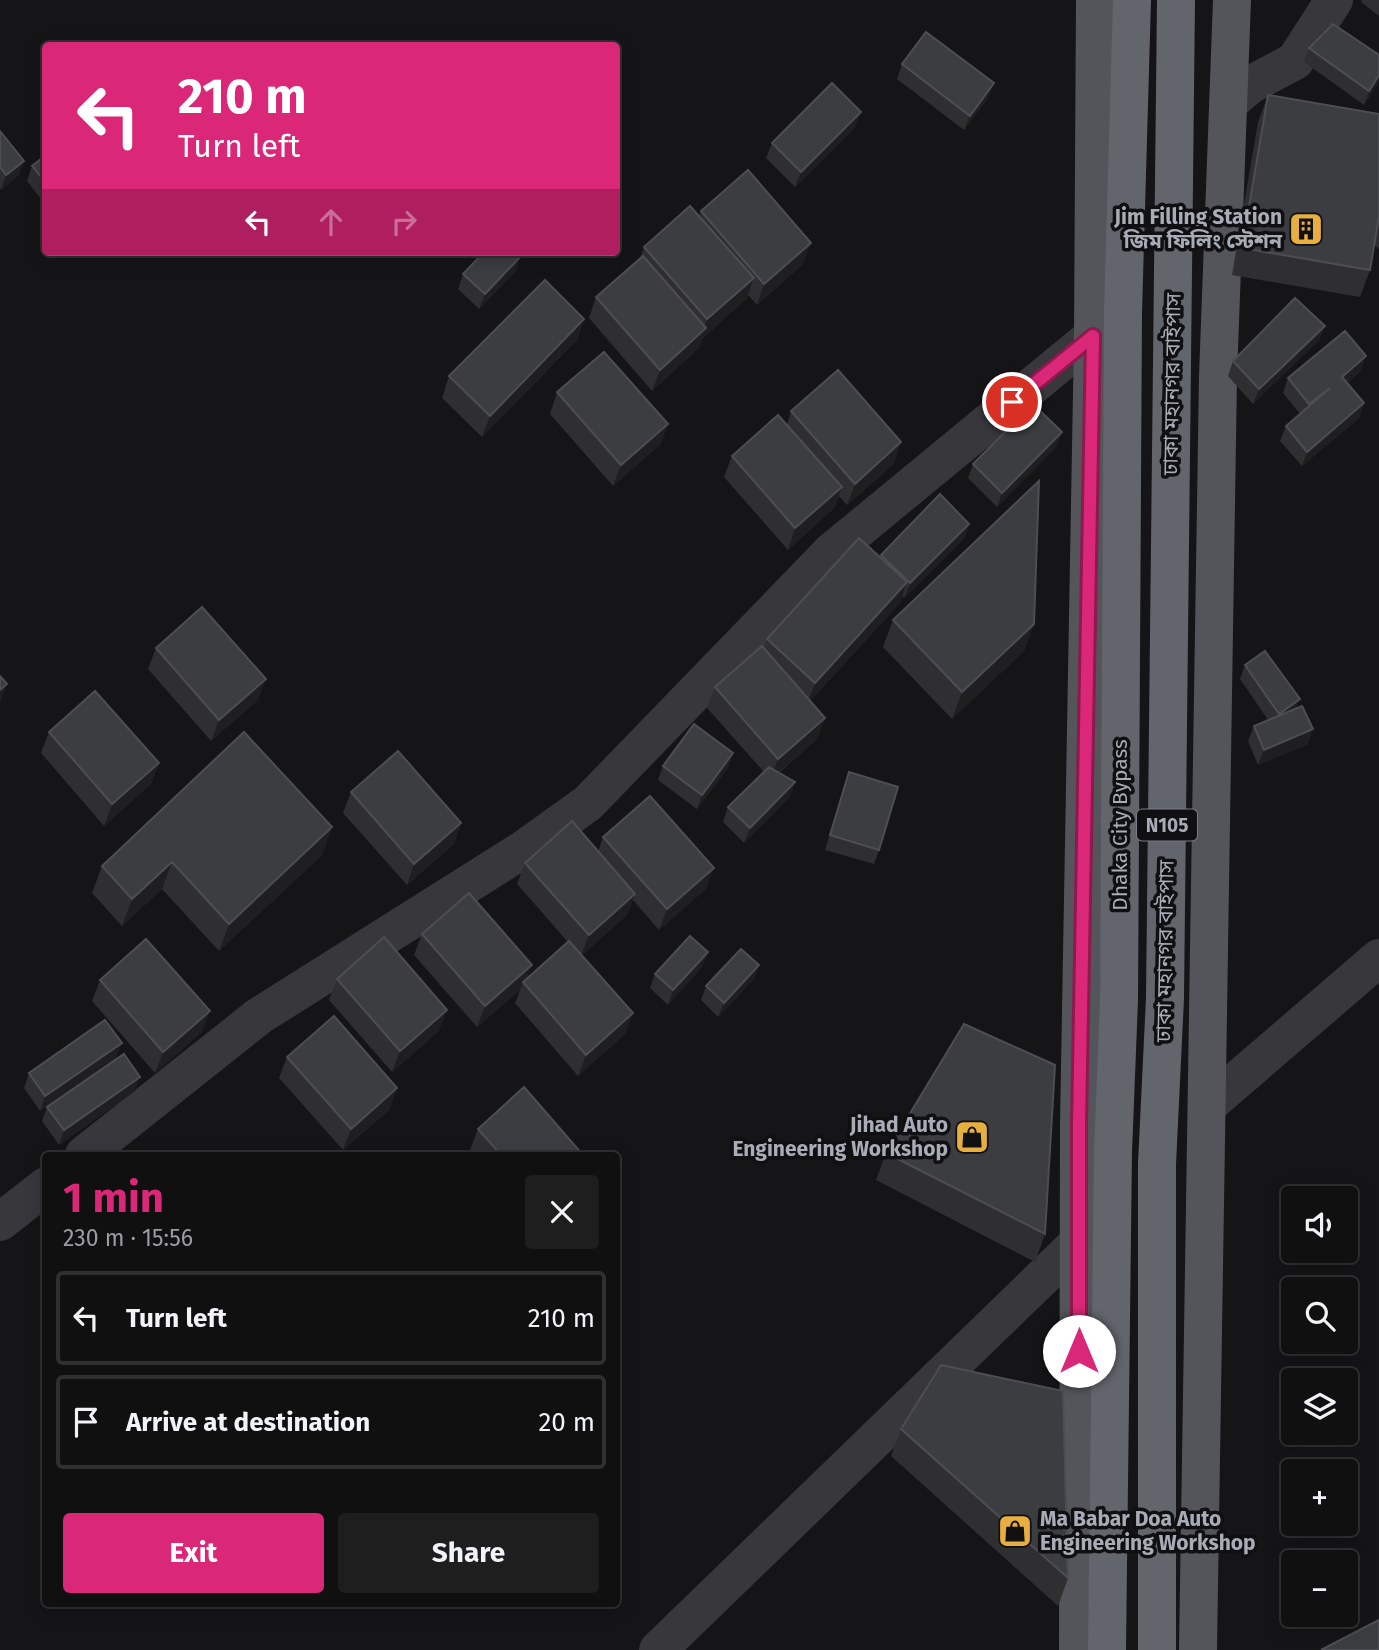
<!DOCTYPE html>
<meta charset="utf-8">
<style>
:root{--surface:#101011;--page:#1e1e1f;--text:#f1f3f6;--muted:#9c9d9f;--line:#303031;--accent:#db2777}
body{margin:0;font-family:"Fira Sans","Noto Sans Bengali",sans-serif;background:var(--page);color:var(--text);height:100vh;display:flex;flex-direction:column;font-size:26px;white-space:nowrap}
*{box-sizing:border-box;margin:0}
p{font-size:23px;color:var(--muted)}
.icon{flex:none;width:38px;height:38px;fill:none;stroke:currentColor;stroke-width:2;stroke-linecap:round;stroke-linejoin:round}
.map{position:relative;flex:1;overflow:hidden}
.details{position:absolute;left:42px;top:1152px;width:578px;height:455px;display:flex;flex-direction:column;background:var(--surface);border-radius:7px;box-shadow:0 4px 18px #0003,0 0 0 2px var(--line)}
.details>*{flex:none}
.hud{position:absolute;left:42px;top:42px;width:578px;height:214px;border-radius:7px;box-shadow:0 4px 18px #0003,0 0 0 2px var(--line);background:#db2777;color:#fff;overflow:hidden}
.fabs{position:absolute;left:1281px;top:1186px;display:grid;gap:14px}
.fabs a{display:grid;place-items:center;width:77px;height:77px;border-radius:7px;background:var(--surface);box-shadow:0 4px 18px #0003,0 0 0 2px var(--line);font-size:35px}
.pin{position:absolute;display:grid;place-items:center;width:60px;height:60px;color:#fff;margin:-30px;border:4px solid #fff;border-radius:50%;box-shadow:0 2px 7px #0007}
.me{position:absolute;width:77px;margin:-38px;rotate:0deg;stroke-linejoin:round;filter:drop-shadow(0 0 5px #0008)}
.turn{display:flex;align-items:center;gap:24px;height:147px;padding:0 21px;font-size:32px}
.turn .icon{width:91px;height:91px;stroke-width:2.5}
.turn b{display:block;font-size:49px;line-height:60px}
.lanes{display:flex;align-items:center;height:66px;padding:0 21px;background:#0003;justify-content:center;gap:35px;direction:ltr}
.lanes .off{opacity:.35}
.round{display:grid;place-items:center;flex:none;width:74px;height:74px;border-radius:7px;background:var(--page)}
.head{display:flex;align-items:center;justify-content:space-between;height:119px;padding:0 21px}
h1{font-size:42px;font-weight:700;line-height:52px;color:var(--accent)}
.button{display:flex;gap:14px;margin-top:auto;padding:14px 21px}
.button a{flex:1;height:80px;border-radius:7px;background:var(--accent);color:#fff;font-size:28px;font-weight:700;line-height:80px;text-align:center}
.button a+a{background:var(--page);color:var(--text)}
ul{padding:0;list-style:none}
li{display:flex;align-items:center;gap:21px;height:94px;margin:0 14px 10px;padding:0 7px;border:4px solid var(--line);border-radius:7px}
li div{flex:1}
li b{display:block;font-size:26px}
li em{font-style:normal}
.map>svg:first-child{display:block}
</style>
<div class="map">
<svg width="1379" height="1650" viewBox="0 0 1379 1650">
<rect width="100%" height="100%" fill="#151517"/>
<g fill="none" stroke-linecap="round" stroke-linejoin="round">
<path stroke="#37373c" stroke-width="38" d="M1229 103 1250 85 1295 61 1334 0
M1207 1106 1379 958
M84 1155 259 1016 524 849 588 803 831 552 1093 336
M0 1222 46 1186
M658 1650 1079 1242"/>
<path stroke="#53555b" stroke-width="38" d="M1078 1650 1079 1124 1093 336 1095 0
M1198 1650 1218 376 1232 0"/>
<path stroke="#63656d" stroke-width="38" d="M1107 1650 1113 1152 1119 1000 1123 313 1132 0
M1157 1650V1164L1165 998 1176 0"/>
</g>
<path fill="#2f2f32" d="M1362 0H1379V16L1361 2Z
M1309 48 1379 81 1364 105 1304 62Z
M902 64 988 98 964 130 897 79Z
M1268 95 1378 224 1379 222V249L1374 245 1370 270 1360 297 1232 275 1258 122Z
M855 127 795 187 766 158 772 143Z
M0 131 19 175 1 190 0 188Z
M46 155V195L41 199 27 181 32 166Z
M701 211 803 264 757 305 748 295 746 299 703 338 698 349 652 391 589 318 596 297 640 259 644 247 699 216Z
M520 257 515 272 479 309 458 289 463 274Z
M584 319 577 340 482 437 442 398 449 376Z
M1325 326 1319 340 1253 404 1228 376 1233 361Z
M1361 371 1347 383 1364 403 1359 418 1302 466 1280 441 1286 426 1300 414 1283 393 1288 378Z
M557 392 668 424 660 445 613 486 550 414Z
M791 411 894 464 847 505 839 496 834 508 788 550 724 477 732 456 787 425Z
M1062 432 1056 447 997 507 968 478 973 464Z
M969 524 964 538 904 598 902 596 900 603 810 701 825 718 817 739 779 773 790 797 744 843 723 822 728 807 764 772 707 708 715 687 764 648 767 639 880 557 881 555Z
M893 620 1034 624 1024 651 952 719 883 647Z
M156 648 258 700 211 741 148 669Z
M1245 665 1296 708 1308 744 1258 765 1248 741 1254 726 1268 720 1240 679Z
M49 732 159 763 151 784 104 826 41 753Z
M733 753 728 768 697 809 658 780 663 766Z
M849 772 879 850 874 864 825 850Z
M351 792 461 823 454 844 407 885 343 813Z
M332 827 322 855 219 951 162 889 122 926 92 893 102 866Z
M603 837 706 889 659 930 633 900 627 915 582 955 633 1013 625 1034 578 1076 515 1003 520 990 477 1027 414 955 422 934 527 978 568 942 517 884 525 863 598 852Z
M708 952 702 967 668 1005 650 988 655 974Z
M759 965 754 979 718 1017 701 1000 706 986Z
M337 979 439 1031 392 1072 329 1000Z
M100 980 202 1032 155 1073 92 1001Z
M287 1057 390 1109 343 1150 279 1078Z
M116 1058 40 1111 24 1088 29 1073Z
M135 1091 59 1145 42 1121 47 1107Z
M478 1129 583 1155H474L470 1150Z
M886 1153 1045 1234 1035 1262 876 1180Z
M901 1429 1068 1578 1058 1606 891 1456Z"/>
<path fill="#1f1f21" d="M1379 75V81L1364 105 1369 91Z
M994 83 988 98 964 130 970 116Z
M861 112 855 127 795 187 801 172Z
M24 161 19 175 1 190 6 175Z
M46 187V195L41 199Z
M811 243 803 264 757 305 764 284Z
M520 257 515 272 479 309 485 294Z
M754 278 746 299 703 338 698 349 652 391 660 370 703 331 707 319Z
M584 319 577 340 482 437 490 416Z
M1325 326 1319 340 1253 404 1259 389Z
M1366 356 1361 371 1337 391 1342 377Z
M1364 403 1359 418 1302 466 1307 452Z
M668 424 660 445 613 486 621 465Z
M1062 432 1056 447 997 507 1002 493Z
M901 442 894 464 847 505 855 484Z
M842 487 834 508 788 550 795 528Z
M969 524 964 538 904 598 910 583Z
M907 582 900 603 807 704 815 683Z
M1034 624 1024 651 952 719 962 692Z
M266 679 258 700 211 741 219 720Z
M7 684 0 703V690Z
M1300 699 1294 713 1274 728 1279 714Z
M825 718 817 739 770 780 778 759Z
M1313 729 1308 744 1258 765 1264 750Z
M733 753 728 768 697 809 702 795Z
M159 763 151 784 104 826 112 804Z
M795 782 790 797 744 843 750 828Z
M461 823 454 844 407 885 414 864Z
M332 827 322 855 219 951 229 924Z
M172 862 162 889 122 926 132 899Z
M714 868 706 889 659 930 667 909Z
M635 894 627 915 581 956 589 935Z
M708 952 702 967 668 1005 673 990Z
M532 965 525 985 523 982 520 990 477 1027 485 1006Z
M759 965 754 979 718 1017 724 1003Z
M447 1010 439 1031 392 1072 400 1051Z
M210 1011 202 1032 155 1073 163 1052Z
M633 1013 625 1034 578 1076 586 1055Z
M122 1043 116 1058 40 1111 45 1096Z
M140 1077 135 1091 59 1145 64 1130Z
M397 1088 390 1109 343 1150 351 1129Z"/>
<path fill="#3c3d40" stroke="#4d4e53" stroke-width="2" d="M1333 24 1379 55V75L1369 91 1309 48Z
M926 32 994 83 970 116 902 64Z
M832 83 861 112 801 172 772 143Z
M1268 95 1379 114V216L1370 270 1242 248Z
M0 131 24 161 6 175 0 167Z
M46 155V183L32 166Z
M748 170 811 243 764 284 701 211Z
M690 206 754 278 707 319 644 247Z
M484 252H514L520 257 485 294 463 274Z
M643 256 706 328 660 370 596 297Z
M545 280 584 319 490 416 449 376Z
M1295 298 1325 326 1259 389 1233 361Z
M1345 331 1366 356 1342 377 1364 403 1307 452 1286 426 1330 388 1309 404 1288 378Z
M604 352 668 424 621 465 557 392Z
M838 370 901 442 855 484 791 411Z
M1033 404 1062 432 1002 493 973 464Z
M778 415 842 487 795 528 732 456Z
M1039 481 1034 624 962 692 893 620Z
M940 494 969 524 910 583 881 555Z
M859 538 907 582 815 683 767 639Z
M202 607 266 679 219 720 156 648Z
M762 646 825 718 778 759 715 687Z
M1265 651 1300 699 1279 714 1245 665Z
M0 676 7 684 0 690Z
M95 691 159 763 112 804 49 732Z
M1302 706 1313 729 1264 750 1254 726Z
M694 724 733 753 702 795 663 766Z
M244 732 332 827 229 924 172 862 132 899 102 866Z
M398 751 461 823 414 864 351 792Z
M769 767 795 782 750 828 728 807Z
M849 772 898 787 879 850 830 835Z
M650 796 714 868 667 909 603 837Z
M572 821 635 894 589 935 525 863Z
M469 893 532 965 485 1006 422 934Z
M690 936 708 952 673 990 655 974Z
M384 937 447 1010 400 1051 337 979Z
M146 939 210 1011 163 1052 100 980Z
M569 941 633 1013 586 1055 523 982Z
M741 949 759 965 724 1003 706 986Z
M334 1016 397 1088 351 1129 287 1057Z
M105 1020 122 1043 45 1096 29 1073Z
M964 1024 1055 1065 1045 1234 886 1153Z
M124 1054 140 1077 64 1130 47 1107Z
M524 1087 583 1155H501L478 1129Z
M941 1365 1063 1391 1068 1578 901 1429Z
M1379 1620V1650H1321Z"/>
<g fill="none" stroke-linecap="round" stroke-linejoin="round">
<g stroke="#8e194d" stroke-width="18">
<path id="route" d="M1012 402 1093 336 1079 1124V1351"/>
</g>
<use href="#route" stroke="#db2777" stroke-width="12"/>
</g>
<defs>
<g id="building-square" transform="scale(1.75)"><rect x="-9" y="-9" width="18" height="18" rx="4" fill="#e6af3f" stroke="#101012"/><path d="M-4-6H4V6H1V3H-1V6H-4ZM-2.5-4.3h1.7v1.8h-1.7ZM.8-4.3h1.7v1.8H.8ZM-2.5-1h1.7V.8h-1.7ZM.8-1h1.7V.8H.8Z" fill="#111"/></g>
<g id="shop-square" transform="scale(1.75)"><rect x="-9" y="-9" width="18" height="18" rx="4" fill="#e6af3f" stroke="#101012"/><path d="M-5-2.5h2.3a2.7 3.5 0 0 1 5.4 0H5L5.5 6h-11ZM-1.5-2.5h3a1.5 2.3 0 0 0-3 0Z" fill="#111"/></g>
</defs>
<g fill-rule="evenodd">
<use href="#building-square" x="1306" y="229"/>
<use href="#shop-square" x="972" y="1137"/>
<use href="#shop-square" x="1015" y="1531"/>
</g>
<g text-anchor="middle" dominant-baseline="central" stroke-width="7" stroke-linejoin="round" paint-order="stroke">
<rect fill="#101012" stroke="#7a7d85" stroke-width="2" x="1137" y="809.5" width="60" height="31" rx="5"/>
<g font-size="19" font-weight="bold" fill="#a8acb6">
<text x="1167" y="825">N105</text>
</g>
<g font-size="21" font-weight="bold" fill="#a8acb6" stroke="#101012" text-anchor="end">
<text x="1282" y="217">Jim Filling Station<tspan x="1282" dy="24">জিম ফিলিং স্টেশন</tspan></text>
<text x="948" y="1125">Jihad Auto<tspan x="948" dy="24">Engineering Workshop</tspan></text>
<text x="1040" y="1519" text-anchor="start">Ma Babar Doa Auto<tspan x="1040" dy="24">Engineering Workshop</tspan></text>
</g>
<g font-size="21" fill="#a8acb6" stroke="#101012">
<text transform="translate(1172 384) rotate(-89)">ঢাকা মহানগর বাইপাস</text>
<text transform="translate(1120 825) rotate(-90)">Dhaka City Bypass</text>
<text transform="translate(1165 951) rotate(-89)">ঢাকা মহানগর বাইপাস</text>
</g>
</g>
</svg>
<div class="fabs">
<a><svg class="icon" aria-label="sound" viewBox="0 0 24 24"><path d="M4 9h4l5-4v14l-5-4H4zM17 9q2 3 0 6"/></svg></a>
<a><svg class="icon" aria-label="search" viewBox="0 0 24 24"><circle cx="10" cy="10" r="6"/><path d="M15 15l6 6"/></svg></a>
<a><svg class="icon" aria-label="layers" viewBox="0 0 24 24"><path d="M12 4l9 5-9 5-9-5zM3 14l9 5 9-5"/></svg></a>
<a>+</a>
<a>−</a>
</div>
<div class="pin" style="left:1012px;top:402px;background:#d93025"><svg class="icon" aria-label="arrive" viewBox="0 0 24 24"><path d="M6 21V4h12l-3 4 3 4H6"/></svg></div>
<svg class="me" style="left:1079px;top:1351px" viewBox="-20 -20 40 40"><circle r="19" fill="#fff"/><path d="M0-13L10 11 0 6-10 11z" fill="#db2777"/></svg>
<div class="hud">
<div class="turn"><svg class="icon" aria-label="left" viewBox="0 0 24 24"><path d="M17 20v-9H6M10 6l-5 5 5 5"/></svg><div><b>210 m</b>Turn left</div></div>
<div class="lanes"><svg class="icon" aria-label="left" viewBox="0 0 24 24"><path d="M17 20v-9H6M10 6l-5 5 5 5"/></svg><svg class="icon off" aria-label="ahead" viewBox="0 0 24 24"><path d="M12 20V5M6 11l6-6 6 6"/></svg><svg class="icon off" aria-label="right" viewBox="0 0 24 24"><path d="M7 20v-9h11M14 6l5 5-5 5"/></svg></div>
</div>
<section class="details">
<div class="head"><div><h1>1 min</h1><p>230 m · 15:56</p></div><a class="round"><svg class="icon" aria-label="close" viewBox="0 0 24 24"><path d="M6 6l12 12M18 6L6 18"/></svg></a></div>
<ul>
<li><svg class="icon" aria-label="left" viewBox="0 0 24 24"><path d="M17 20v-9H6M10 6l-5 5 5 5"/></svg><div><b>Turn left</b></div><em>210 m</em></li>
<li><svg class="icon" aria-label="arrive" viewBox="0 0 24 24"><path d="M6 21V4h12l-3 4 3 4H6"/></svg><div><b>Arrive at destination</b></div><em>20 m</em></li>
</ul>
<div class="button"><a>Exit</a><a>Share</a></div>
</section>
</div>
